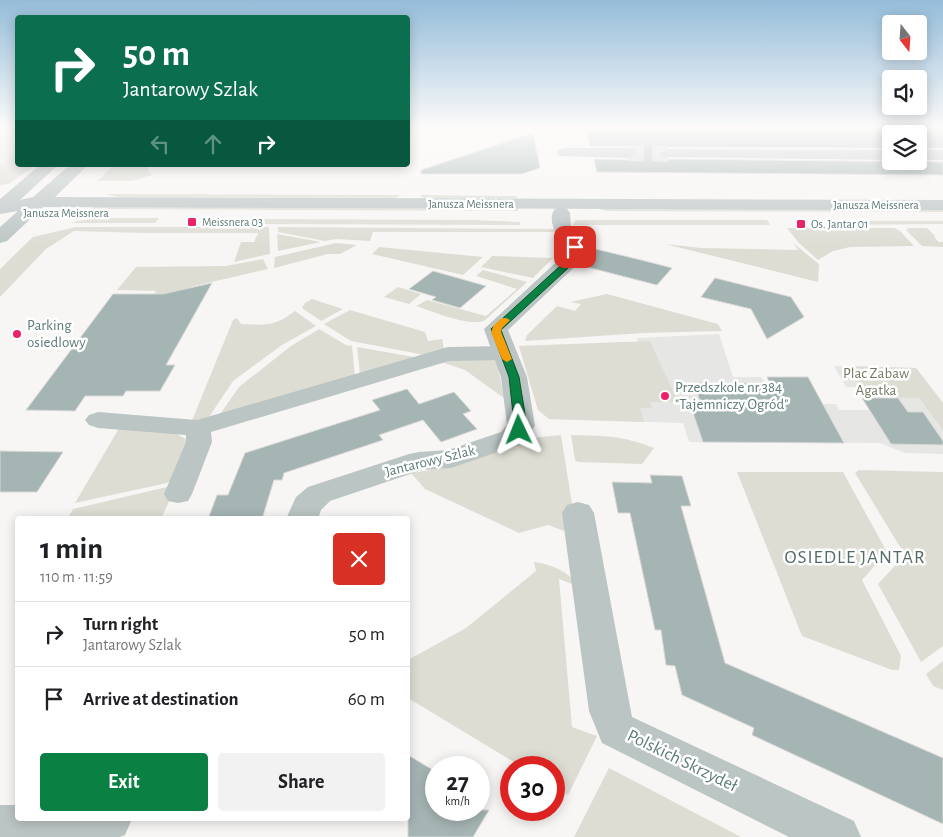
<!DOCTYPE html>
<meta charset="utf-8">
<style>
:root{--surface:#fff;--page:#f2f2f2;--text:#202124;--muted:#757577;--line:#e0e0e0;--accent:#0b8043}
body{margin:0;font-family:"Alegreya Sans",sans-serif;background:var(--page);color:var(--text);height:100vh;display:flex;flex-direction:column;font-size:19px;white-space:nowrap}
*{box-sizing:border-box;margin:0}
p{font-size:16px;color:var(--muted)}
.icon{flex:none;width:28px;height:28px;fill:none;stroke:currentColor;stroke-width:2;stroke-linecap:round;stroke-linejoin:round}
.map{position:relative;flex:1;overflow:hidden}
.panel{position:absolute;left:15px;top:516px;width:395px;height:305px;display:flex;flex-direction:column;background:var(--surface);border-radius:5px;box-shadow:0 2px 12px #0003}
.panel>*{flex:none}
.banner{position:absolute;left:15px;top:15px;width:395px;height:152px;border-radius:5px;box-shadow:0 2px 12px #0003;background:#0b6e4f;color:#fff;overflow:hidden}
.needle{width:32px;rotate:163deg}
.controls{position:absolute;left:882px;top:15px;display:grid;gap:10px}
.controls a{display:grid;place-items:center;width:45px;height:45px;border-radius:5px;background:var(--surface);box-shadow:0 2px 12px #0003;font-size:25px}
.speed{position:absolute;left:425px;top:756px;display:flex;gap:10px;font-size:25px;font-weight:700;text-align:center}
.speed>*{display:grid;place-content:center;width:65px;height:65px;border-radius:50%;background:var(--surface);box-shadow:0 2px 12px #0003;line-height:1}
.speed small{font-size:12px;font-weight:400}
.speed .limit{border:8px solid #d22;background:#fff;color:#111}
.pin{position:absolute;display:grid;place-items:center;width:42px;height:42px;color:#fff;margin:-21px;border-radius:10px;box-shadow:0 2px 8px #0006}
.me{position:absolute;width:55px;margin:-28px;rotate:358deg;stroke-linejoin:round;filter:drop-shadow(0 0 4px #0008)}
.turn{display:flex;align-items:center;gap:18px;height:105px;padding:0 25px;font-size:22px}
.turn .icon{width:65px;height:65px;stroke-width:2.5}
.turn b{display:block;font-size:35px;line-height:42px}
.lanes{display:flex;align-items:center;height:48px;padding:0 25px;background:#0003;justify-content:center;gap:25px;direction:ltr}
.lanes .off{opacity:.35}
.round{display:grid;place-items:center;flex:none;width:52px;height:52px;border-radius:5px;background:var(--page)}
.summary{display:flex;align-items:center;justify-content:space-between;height:85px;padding:0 25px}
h1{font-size:30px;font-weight:600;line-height:38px}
.primary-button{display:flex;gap:10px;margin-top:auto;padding:10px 25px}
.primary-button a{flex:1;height:58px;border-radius:5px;background:var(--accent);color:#fff;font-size:20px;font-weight:600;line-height:58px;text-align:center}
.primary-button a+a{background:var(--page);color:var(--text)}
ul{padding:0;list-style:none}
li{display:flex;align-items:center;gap:15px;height:65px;padding:0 25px;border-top:1px solid var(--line)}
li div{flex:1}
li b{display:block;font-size:19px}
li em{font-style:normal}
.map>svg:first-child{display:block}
</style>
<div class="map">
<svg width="943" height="837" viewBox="0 0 943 837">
<rect width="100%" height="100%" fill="#f8f6f5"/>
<path fill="#e6e7e5" d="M0 129H17L18 165 0 174Z
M719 334 733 377H761L767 387 801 404H836L839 410H869L855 387H846L834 366 916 368 943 403V454L905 453 880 443 689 442 683 423 549 419 538 410 519 346 638 342 637 338Z"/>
<path fill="#ddddd4" d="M16 155H17L18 165H35L9 184 0 185V165L7 164 4 163Z
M114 165H149L148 170 152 175 132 181H97Z
M107 194 400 195 396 198 117 197Z
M420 195 517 196V198H423Z
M518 206V211L92 209 94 207Z
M596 208H943V212L606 211Z
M91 218H159L155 223H71Z
M228 219 473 220 520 222V225L224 224Z
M575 220H767L770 225H573Z
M826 221H943V224L830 225Z
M76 227H269L270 254 234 262 241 242H254L258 233H144L74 231 46 249 0 297V269L33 237Z
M278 227 555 229 558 232H373L370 241 337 239 325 241 278 232Z
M787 228H894L899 230 914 246 850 247 833 251 818 260 799 243Z
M908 228H927L935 236 934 237 939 242H943V247L922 246 906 230Z
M277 234 321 242 278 251Z
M336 243 357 245 340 254H328L274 268 275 257Z
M793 243 819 264 818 282 665 244 701 248 798 250Z
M379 247 483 257 463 275 372 254Z
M492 256 553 258 533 278 481 267Z
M263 259 268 269 190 287V289L149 302 156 291 117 290 136 267 226 266Z
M483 270 527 282 484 321C465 326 435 312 416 306L427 300 486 316 517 289 476 276Z
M398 287 421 294 409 304 384 297Z
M607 294 718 324 722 331 643 333 525 341 527 335 557 306 575 311 581 304 570 302Z
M312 299 343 309 321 321 302 308 305 303Z
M350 310 425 332 428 341 442 339 444 349 430 356 351 341 324 324Z
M295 311 316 326 282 345 233 381 205 423H191L233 320 237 318 241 324C266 325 274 327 295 311Z
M319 329 346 345 352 346 355 377 216 420 239 387 291 346Z
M650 341 678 402H650L652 408H640L644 422 549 419 538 410 519 346Z
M357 347 420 358 360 375Z
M496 356 504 398 465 370 436 360Z
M848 366 916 368 943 403V430L919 398 868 397Z
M121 425 172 431 189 441 170 481 167 483 75 503Z
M561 435 574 516 564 531 548 525 519 533 425 489 411 473 455 466 540 437Z
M571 435C605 436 621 435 654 448L642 464 578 462 575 460Z
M859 470 943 472V646L921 662 878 584 905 555 855 473Z
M737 472H843L887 552 862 580 901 656 899 670H892L802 636Z
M167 487 173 493 161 519H67L73 509Z
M534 562C554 565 567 571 580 587L559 579 572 727 597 736 568 795 554 787V768L522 767 408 698V660L466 628 536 571Z
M943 661V690L933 686 926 674Z
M609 768 741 837H574Z"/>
<path fill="#a5b5b3" stroke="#d9d8d7" d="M586 129H943V148H919V134H891V148L668 147 661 149 658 153 662 159 943 162V175L597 172 594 159 629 160 636 157 638 152 635 148 628 146H590Z
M533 133 540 168 522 174H421V170Z
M587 247 641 260 672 268 657 285 579 265 585 260 589 251Z
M433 271 486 286 460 308 432 300 436 297 409 289Z
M715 278 791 297 804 317 767 339 751 309 701 297Z
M212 283 166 365H175L160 391H126L123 396H85L75 411 26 410 113 294H163Z
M767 377H808L844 443 703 442 692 410H703L694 383H770Z
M407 389 419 404 454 392 471 411 463 414 477 429 441 442 423 420 379 435 383 440 284 473 282 480H274L262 519H208L217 495H228L245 453 380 410 372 400Z
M862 398H898L908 412H923L943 441V445L891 444Z
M0 451 63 452 37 492H0Z
M650 475 682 476 691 506H681L725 663 943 758V824L752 735 754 728 682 695 675 666 666 665 661 630H655L630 513H618L612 482 652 483Z
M408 755 436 772V810H489L473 837H408Z"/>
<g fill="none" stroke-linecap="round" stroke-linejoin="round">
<path stroke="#d1d7d6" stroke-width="16" stroke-dasharray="16 8" stroke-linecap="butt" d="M628 153 668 154"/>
<path fill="#bbc5c4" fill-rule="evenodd" d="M505 346 513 348 516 353 513 358 505 360 449 361 211 432 212 442 192 494 188 501 178 503 168 501 164 494 186 442V435L98 428 89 425 85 420 89 415 98 412 197 420 448 347Z"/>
<path fill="#bbc5c4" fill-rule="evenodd" d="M565 148H628L634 150 636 153 634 156 628 158 559 156 557 153 559 150Z
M668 149 891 150V160L662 157 660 154 662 151Z
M919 150H943V160H919Z
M561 207 567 209 570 213 571 227 587 250 583 259 508 330 527 377 535 426 521 444 451 468 422 470 330 501 321 510 318 519H286L296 497 308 487 409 454 419 452 448 450 501 432 507 425 501 377 484 329 566 253 567 250C560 239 545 222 555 209Z
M578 502 589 505 594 513 632 717 854 821 861 837H789L602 743 589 711 562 513 567 505Z
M0 805H18V819H132L125 835 120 837H0Z"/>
<path fill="#bbc5c4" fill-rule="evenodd" d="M40 165H58L20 200 33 197 70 165H88L55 197 943 200V210L43 207 7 241 0 243V227L18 211 0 214V199Z"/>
</g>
<linearGradient id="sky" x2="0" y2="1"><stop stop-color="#94bcd9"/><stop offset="0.52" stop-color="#fcfbfa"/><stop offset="1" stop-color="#fcfbfa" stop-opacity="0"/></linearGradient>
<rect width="943" height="246" fill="url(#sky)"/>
<path fill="#0b8043" stroke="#07532c" d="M575 244 578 245 582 252 577 260 501 330 519 377 527 426 523 432H515L509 377 491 329 571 256 573 252 571 247Z"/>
<path fill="#f59e0b" d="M502 318H506L510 320 502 328 501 332 512 359 507 362 502 359 491 332 494 325Z"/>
<g fill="#eb216a" stroke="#fff" stroke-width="2">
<rect x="187" y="217" width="10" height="10" rx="2.5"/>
<rect x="796" y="219" width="10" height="10" rx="2.5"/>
<circle cx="17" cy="334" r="5"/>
<circle cx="665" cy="396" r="5"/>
</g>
<g text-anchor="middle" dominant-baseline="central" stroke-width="5" stroke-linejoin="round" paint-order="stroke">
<g font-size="12" fill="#5d7b77" stroke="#fff">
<text x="471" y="204">Janusza Meissnera</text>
<text x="876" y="205">Janusza Meissnera</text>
<text x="66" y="213">Janusza Meissnera</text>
</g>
<g font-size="12" fill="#5d7b77" stroke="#fff" text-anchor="start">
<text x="202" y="222">Meissnera 03</text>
<text x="811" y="224">Os. Jantar 01</text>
</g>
<g font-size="15" fill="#5d7b77" stroke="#fff" text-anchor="start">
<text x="27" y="325">Parking<tspan x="27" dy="17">osiedlowy</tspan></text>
<text x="675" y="387">Przedszkole nr 384<tspan x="675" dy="17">"Tajemniczy Ogród"</tspan></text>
</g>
<g font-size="15" fill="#747961" stroke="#fff">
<text x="876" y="373">Plac Zabaw<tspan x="876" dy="17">Agatka</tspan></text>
</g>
<g font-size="15" fill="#5d7b77" stroke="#fff">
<text transform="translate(430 461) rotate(-14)">Jantarowy Szlak</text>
</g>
<g font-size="18" fill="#5d7b77" stroke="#fff">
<text transform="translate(682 761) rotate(26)">Polskich Skrzydeł</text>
</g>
<g font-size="19" letter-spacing="1" fill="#546c68" stroke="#fff">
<text x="855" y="557">OSIEDLE JANTAR</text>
</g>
</g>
</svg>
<div class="controls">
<a><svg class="needle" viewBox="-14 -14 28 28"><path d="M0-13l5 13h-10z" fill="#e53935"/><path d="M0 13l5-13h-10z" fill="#757577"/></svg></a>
<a><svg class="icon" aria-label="sound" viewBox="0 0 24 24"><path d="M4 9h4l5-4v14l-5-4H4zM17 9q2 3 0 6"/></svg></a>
<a><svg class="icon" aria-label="layers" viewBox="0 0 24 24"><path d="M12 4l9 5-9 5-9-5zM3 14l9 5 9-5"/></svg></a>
</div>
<div class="speed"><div>27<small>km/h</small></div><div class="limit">30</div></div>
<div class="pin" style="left:575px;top:247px;background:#d93025"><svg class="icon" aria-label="arrive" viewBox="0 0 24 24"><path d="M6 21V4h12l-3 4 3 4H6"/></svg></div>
<svg class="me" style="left:519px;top:430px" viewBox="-20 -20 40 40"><path d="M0-17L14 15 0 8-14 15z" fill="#0b8043" stroke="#fff" stroke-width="4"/></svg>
<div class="banner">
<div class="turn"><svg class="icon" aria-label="right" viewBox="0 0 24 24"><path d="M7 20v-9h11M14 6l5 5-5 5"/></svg><div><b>50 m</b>Jantarowy Szlak</div></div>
<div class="lanes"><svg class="icon off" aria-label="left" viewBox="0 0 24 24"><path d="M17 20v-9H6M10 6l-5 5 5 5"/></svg><svg class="icon off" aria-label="ahead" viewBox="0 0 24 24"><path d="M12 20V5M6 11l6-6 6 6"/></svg><svg class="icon" aria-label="right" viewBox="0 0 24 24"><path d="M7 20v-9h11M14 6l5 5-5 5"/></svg></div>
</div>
<section class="panel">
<div class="summary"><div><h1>1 min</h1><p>110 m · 11:59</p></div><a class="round" style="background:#d93025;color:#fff"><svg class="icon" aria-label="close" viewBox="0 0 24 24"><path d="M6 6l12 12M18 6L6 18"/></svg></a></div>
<ul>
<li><svg class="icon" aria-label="right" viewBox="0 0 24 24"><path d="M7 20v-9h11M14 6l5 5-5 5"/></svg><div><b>Turn right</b><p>Jantarowy Szlak</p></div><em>50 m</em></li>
<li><svg class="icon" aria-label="arrive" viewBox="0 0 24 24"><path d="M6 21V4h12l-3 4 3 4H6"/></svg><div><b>Arrive at destination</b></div><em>60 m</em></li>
</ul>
<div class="primary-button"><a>Exit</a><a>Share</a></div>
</section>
</div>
